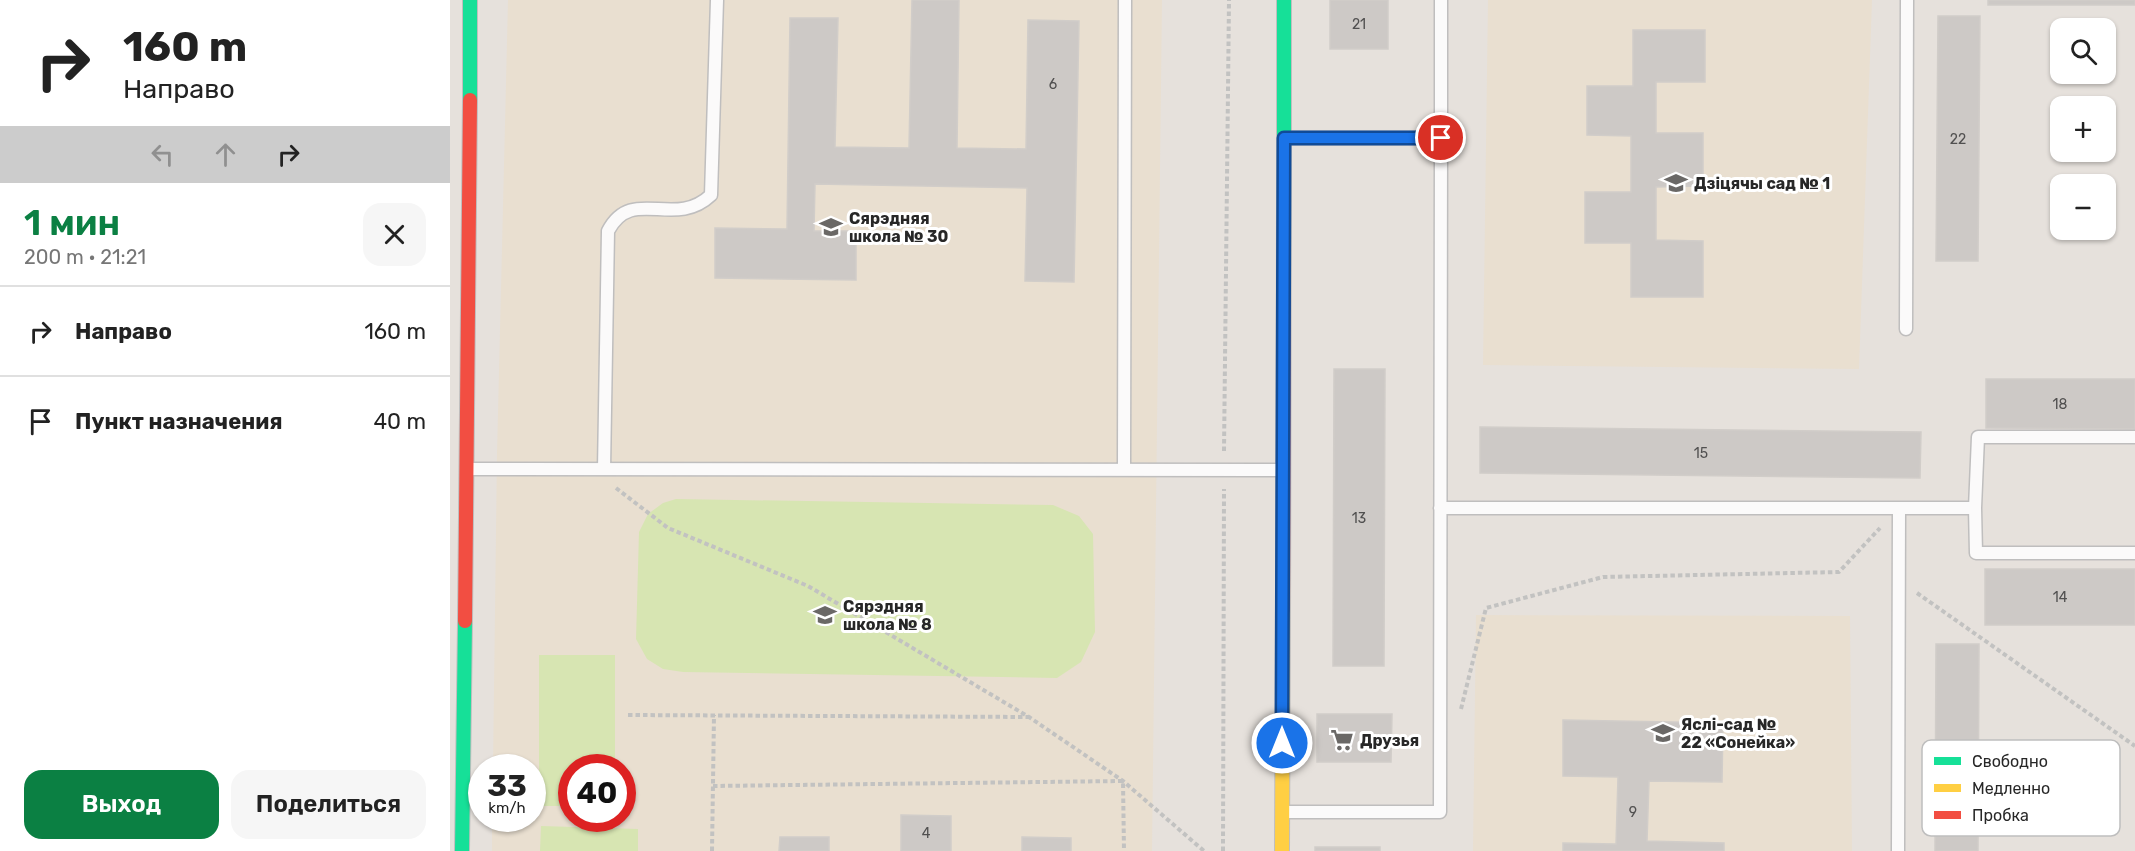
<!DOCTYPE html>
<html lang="ru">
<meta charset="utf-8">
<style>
:root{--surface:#fff;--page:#f6f6f6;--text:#222;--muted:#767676;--line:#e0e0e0;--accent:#0b8043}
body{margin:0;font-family:Rubik,sans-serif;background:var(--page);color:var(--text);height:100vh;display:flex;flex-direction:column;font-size:22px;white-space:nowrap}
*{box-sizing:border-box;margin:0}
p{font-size:20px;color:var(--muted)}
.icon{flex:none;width:33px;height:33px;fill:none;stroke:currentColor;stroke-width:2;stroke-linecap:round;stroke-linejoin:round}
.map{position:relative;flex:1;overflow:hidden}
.sheet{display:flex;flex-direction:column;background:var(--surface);width:450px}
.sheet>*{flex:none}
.guide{background:#fff;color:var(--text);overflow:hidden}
.buttons{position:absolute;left:1600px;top:18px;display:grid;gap:12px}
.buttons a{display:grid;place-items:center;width:66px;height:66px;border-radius:12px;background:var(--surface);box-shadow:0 2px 4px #0004;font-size:30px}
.speed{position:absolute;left:18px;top:754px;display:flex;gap:12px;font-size:30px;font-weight:700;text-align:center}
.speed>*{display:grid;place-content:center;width:78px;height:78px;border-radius:50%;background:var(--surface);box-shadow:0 2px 4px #0004;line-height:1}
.speed small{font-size:15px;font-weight:400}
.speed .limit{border:9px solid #d22;background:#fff;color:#111}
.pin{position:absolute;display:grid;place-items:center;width:51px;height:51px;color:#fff;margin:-26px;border:3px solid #fff;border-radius:50%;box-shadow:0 2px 6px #0007}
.me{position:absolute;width:66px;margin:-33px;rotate:0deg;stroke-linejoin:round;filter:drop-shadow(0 0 4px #0008)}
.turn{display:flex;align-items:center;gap:21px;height:126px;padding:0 24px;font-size:27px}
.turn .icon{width:78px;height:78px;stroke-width:2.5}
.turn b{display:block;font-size:42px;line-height:51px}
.lanes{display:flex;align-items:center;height:57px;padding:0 24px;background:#0003;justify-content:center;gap:30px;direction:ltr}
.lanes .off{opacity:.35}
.round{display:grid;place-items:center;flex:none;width:63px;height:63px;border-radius:18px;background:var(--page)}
.summary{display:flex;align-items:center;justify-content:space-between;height:102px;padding:0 24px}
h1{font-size:36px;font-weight:600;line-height:45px;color:var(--accent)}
.cta{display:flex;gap:12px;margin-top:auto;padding:12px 24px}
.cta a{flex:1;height:69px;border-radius:18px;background:var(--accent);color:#fff;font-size:24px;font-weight:600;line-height:69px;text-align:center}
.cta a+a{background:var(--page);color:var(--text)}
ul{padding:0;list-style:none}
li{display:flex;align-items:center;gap:18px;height:90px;padding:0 24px;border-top:2px solid var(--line)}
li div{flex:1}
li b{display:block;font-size:22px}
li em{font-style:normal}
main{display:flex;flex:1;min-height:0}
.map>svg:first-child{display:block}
</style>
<main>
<section class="sheet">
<div class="guide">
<div class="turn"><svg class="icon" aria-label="right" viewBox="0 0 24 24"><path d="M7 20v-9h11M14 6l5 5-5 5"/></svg><div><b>160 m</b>Направо</div></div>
<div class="lanes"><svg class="icon off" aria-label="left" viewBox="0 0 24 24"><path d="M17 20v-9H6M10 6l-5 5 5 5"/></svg><svg class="icon off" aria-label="ahead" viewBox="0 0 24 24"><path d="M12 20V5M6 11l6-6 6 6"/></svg><svg class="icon" aria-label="right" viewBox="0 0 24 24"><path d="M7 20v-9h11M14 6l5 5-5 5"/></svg></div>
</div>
<div class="summary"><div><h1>1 мин</h1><p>200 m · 21:21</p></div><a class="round"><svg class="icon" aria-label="close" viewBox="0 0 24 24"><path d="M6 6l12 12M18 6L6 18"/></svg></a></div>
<ul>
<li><svg class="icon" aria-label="right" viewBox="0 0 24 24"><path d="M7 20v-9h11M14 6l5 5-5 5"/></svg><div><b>Направо</b></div><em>160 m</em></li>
<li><svg class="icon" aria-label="arrive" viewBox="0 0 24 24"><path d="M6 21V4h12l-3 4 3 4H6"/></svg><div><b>Пункт назначения</b></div><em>40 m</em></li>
</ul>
<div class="cta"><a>Выход</a><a>Поделиться</a></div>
</section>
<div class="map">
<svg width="1685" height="851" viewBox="0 0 1685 851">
<rect width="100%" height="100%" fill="#e6e1dc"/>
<path fill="#e9dfd0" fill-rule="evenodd" d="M58 0H712L702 851H42V819H82V768H43L47 454ZM122 768H172V819H122Z
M1038 0H1422L1409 369 1033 365Z
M1026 615 1400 616 1402 851H1023Z"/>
<path fill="#d7e5b2" d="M226 499 603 505 629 516 643 534 645 632 631 662 607 678 233 672 213 669 197 659 186 639 189 532 198 514 213 503Z
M89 655H165V768H122L121 806H89Z
M91 826 188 829V851H90Z"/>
<path fill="#cdc9c6" stroke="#d1cdc9" stroke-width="1.5" d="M462 0H509L507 148 576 149 578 20 629 21 624 282 575 281 577 188 365 184 364 231H406V280L265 278V228L337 229 340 18H388L385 147 459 148Z
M880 0H938V49H880Z
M1538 0H1685V5H1538Z
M1488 16H1530L1528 261H1486Z
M1183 30H1255V82H1206V133H1253V186L1206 187V240L1253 241V297H1181V243H1135V192H1181V136L1137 135V86H1183Z
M884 369H935L934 666H883Z
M1536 379H1685V429L1536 428Z
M1030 427 1471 432 1470 478 1030 473Z
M1535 569H1685V625H1535Z
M1486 644H1529L1528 851H1485Z
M867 714H942L941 762H867Z
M1113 720 1273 723 1272 782 1199 781 1197 841 1274 843V851H1113V843L1166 844 1168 777 1113 776Z
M451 815 501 816V851H451Z
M330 837H379V851H329Z
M572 837 621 838V851H572Z
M865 847H930V851H865Z"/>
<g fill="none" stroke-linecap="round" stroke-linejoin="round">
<g stroke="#bfbebe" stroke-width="15">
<path id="lane" d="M835 138H991V0
M1456 329 1457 0
M19 469 832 470
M154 469 158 231C182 185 224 230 261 195L267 0
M674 470 675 0
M990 508H1525L1526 553H1685
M1525 508 1528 437H1685
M833 812H990L991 138
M1448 851 1449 508"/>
</g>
<g stroke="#bfbebe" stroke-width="16">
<path id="fast" d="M20 100V0
M834 211V0
M12 851 15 621"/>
</g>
<g stroke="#bfbebe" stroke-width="16">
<path id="slow" d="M832 851 833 609"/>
</g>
<g stroke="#bfbebe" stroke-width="16">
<path id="jam" d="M833 609 834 211
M15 621 20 100"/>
</g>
<path stroke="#c2c2c1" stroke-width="4" stroke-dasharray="4.5 3" stroke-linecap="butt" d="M774 451 779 0
M166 488 218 528 358 586 579 717 673 781 754 851
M1467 593 1685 746
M1011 709 1036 608 1153 577 1389 572 1430 528
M178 715 579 717
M263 786 673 781 674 851
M262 851 264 715
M773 851 774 489"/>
<use href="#lane" stroke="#fbfafa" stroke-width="12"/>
<use href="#fast" stroke="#16e098" stroke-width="14"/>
<use href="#slow" stroke="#ffcf43" stroke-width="14"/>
<use href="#jam" stroke="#f24e42" stroke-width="14"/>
</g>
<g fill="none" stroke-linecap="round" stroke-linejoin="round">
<g stroke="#114b97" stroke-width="15">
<path id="route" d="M832 743 834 138H991"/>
</g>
<use href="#route" stroke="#1a73e8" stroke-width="10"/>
</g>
<defs>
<g id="school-bare" transform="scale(1.8)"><path d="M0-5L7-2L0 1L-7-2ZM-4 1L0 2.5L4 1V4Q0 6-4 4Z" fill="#6a6866" stroke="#fff" stroke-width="2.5" paint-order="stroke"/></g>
<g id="supermarket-bare" transform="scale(1.8)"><path d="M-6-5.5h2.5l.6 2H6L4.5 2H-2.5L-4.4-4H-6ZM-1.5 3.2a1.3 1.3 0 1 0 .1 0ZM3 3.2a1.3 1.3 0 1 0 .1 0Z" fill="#6a6866" stroke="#fff" stroke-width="2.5" paint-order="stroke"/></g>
</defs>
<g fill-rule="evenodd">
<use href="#school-bare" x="1226" y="183"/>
<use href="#school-bare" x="381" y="227"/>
<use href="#school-bare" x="375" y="615"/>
<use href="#school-bare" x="1213" y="733"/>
<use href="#supermarket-bare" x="892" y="740"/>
</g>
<g text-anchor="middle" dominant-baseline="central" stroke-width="6" stroke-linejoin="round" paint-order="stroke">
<g font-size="14" fill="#515050">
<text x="909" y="24">21</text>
<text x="603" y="84">6</text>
<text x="1508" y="139">22</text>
<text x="1610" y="404">18</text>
<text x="1251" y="453">15</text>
<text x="909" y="518">13</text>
<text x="1610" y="597">14</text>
<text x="1183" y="812">9</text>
<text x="476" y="833">4</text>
</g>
<g font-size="16" font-weight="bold" fill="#272727" stroke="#fff" text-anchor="start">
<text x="1244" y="183">Дзіцячы сад № 1</text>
<text x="399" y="218">Сярэдняя<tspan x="399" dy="18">школа № 30</tspan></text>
<text x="393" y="606">Сярэдняя<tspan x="393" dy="18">школа № 8</tspan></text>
<text x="1231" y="724">Яслі-сад №<tspan x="1231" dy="18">22 «Сонейка»</tspan></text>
<text x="910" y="740">Друзья</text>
</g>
</g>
<rect x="1472" y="740" width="198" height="96" rx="9" fill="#fff" stroke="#bebebe" stroke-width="1.5"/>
<rect x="1484" y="757" width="27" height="8" fill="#16e098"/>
<rect x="1484" y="784" width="27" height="8" fill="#ffcf43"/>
<rect x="1484" y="811" width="27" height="8" fill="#f24e42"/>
<g font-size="16" fill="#272727">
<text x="1522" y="767">Свободно</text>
<text x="1522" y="794">Медленно</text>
<text x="1522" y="821">Пробка</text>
</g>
</svg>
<div class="buttons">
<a><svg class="icon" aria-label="search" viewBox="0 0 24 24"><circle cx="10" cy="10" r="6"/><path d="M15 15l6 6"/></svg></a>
<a>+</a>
<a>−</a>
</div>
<div class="speed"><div>33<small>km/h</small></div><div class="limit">40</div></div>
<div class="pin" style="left:991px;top:138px;background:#d93025"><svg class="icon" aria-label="arrive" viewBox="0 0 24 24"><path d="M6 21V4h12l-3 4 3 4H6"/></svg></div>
<svg class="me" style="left:832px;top:743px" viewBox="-20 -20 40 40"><circle r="17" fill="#1a73e8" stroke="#fff" stroke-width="3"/><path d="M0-11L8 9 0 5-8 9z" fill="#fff"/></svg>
</div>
</main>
